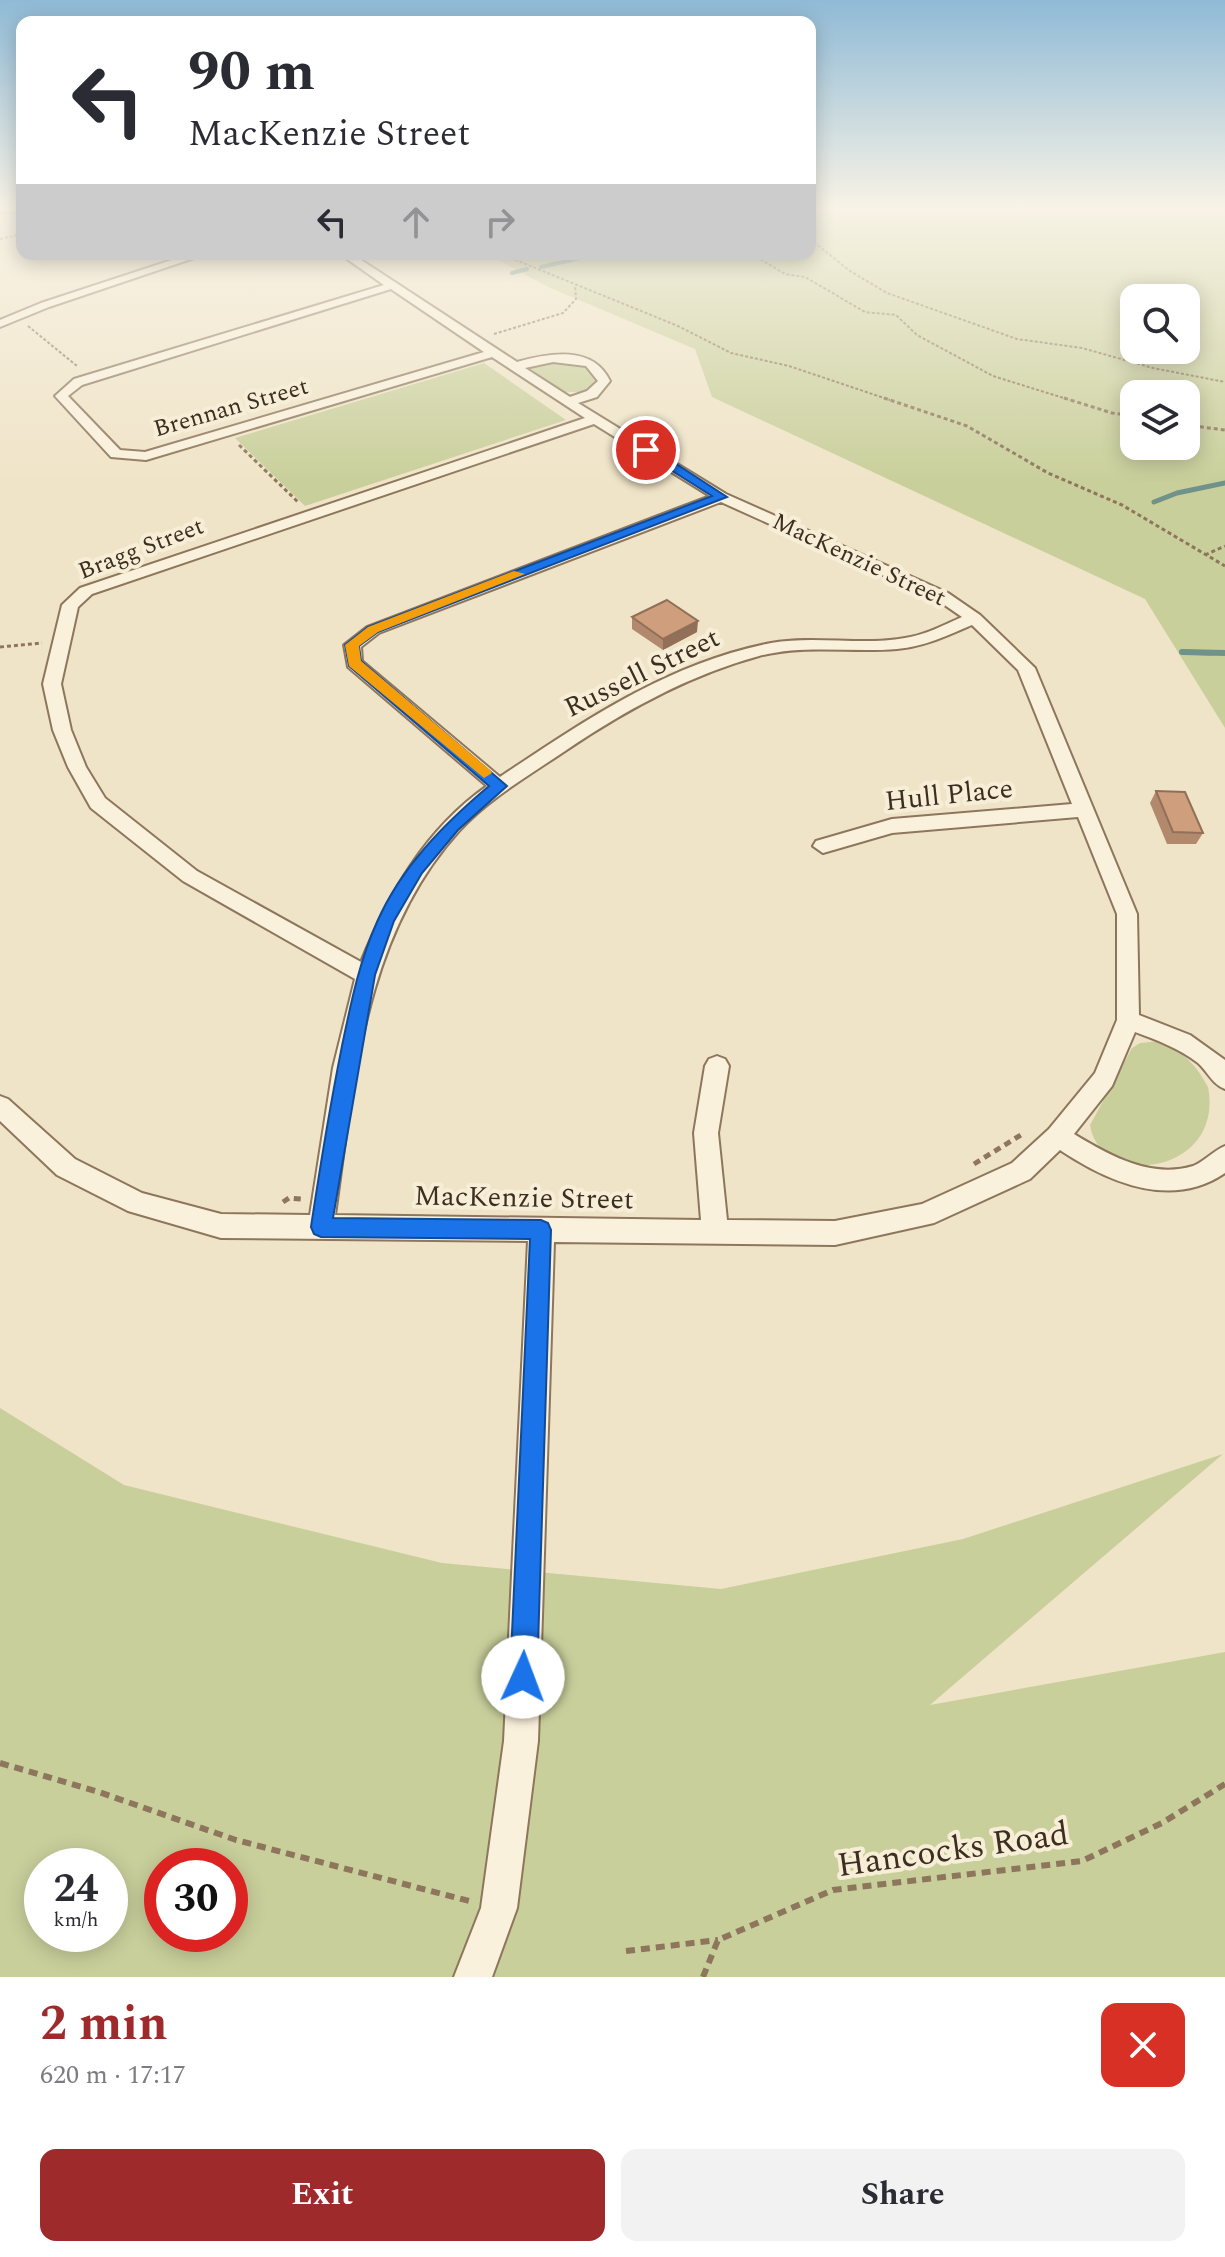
<!DOCTYPE html>
<meta charset="utf-8">
<style>
:root{--surface:#fff;--page:#f2f2f3;--text:#2b2b33;--muted:#7c7c81;--accent:#9e2a2b}
body{margin:0;font-family:Spectral,serif;background:var(--page);color:var(--text);height:100vh;display:flex;flex-direction:column;font-size:30px;white-space:nowrap}
*{box-sizing:border-box;margin:0}
p{font-size:26px;color:var(--muted)}
.icon{flex:none;width:44px;height:44px;fill:none;stroke:currentColor;stroke-width:2;stroke-linecap:round;stroke-linejoin:round}
.map{position:relative;height:1977px;overflow:hidden}
.panel{display:flex;flex-direction:column;background:var(--surface);flex:1}
.panel>*{flex:none}
.guide{position:absolute;left:16px;top:16px;width:800px;height:244px;border-radius:16px;box-shadow:0 4px 20px #0003;background:#fff;color:var(--text);overflow:hidden}
.buttons{position:absolute;left:1120px;top:284px;display:grid;gap:16px}
.buttons a{display:grid;place-items:center;width:80px;height:80px;border-radius:16px;background:var(--surface);box-shadow:0 4px 20px #0003;font-size:40px}
.speed{position:absolute;left:24px;top:1848px;display:flex;gap:16px;font-size:40px;font-weight:700;text-align:center}
.speed>*{display:grid;place-content:center;width:104px;height:104px;border-radius:50%;background:var(--surface);box-shadow:0 4px 20px #0003;line-height:1}
.speed small{font-size:20px;font-weight:400}
.speed .limit{border:12px solid #d22;background:#fff;color:#111}
.pin{position:absolute;display:grid;place-items:center;width:68px;height:68px;color:#fff;margin:-34px;border:4px solid #fff;border-radius:50%;box-shadow:0 2px 8px #0007}
.me{position:absolute;width:88px;margin:-44px;rotate:2deg;stroke-linejoin:round;filter:drop-shadow(0 0 6px #0008)}
.turn{display:flex;align-items:center;gap:28px;height:168px;padding:0 40px;font-size:36px}
.turn .icon{width:104px;height:104px;stroke-width:2.5}
.turn b{display:block;font-size:56px;line-height:68px}
.lanes{display:flex;align-items:center;height:76px;padding:0 40px;background:#0003;justify-content:center;gap:40px;direction:ltr}
.lanes .off{opacity:.35}
.round{display:grid;place-items:center;flex:none;width:84px;height:84px;border-radius:16px;background:var(--page)}
.headline{display:flex;align-items:center;justify-content:space-between;height:136px;padding:0 40px}
h1{font-size:48px;font-weight:700;line-height:60px;color:var(--accent)}
.action{display:flex;gap:16px;margin-top:auto;padding:16px 40px}
.action a{flex:1;height:92px;border-radius:16px;background:var(--accent);color:#fff;font-size:32px;font-weight:700;line-height:92px;text-align:center}
.action a+a{background:var(--page);color:var(--text)}
.map>svg:first-child{display:block}
</style>
<div class="map">
<svg width="1225" height="1977" viewBox="0 0 1225 1977">
<rect width="100%" height="100%" fill="#f0e4c8"/>
<path fill="#c9cf9b" fill-rule="evenodd" d="M810 206H1225V728L1145 599 712 397 695 349 548 287 487 254H810ZM1134 298H1186V350H1134ZM1134 394H1186V446H1134Z
M548 361 580 364 596 375V381L585 392H563L530 368Z
M484 363 566 420 305 506 235 438Z
M1161 1041C1183 1051 1197 1066 1208 1087 1225 1174 1100 1191 1090 1125L1132 1048 1140 1043Z
M0 1408 124 1485 442 1563 721 1589 963 1539 1223 1454 930 1705 1225 1652V1977H0ZM42 1866H110V1934H42ZM162 1866H230V1934H162Z"/>
<g fill="none" stroke-linecap="round" stroke-linejoin="round">
<path stroke="#6f938a" stroke-width="4" d="M810 208 818 206
M541 267 598 254
M512 273 527 269"/>
<path stroke="#6f938a" stroke-width="5" d="M1154 502 1177 493 1225 483
M1182 652 1212 653"/>
<path stroke="#6f938a" stroke-width="6" d="M1182 652 1225 653"/>
<g stroke="#8d765c" stroke-width="4">
<path id="minor" d="M0 206H22V211L0 212Z
M190 254H206L49 307 0 327V320L41 303Z
M340 254H352L517 362C549 353 593 345 610 381L597 397 578 403 726 494 948 593 980 615 1035 668 1137 914 1139 1015 1190 1035 1225 1060V1089C1213 1085 1208 1072 1198 1063 1179 1048 1156 1040 1135 1032L1112 1086 1074 1134C1109 1155 1150 1179 1193 1166 1205 1161 1213 1151 1225 1146V1173C1171 1210 1108 1182 1060 1150L1030 1179 934 1223 835 1245 554 1242 538 1741 517 1908 492 1977H454L481 1908 504 1741 528 1241 221 1238 128 1211 57 1175 0 1121V1096L8 1099 75 1159 142 1193 221 1214 310 1215 333 1068 355 979 183 881 91 808 68 767 53 730 43 684 62 605 80 588 585 418 492 357 146 460 111 457 55 396 74 379 384 285ZM391 289 484 352 145 452 120 450 68 396 82 385ZM553 362 586 366 598 381 587 391 570 397 525 368ZM594 424 710 496 367 627 344 645 348 667 487 786C425 830 389 893 361 962L197 871 105 798 86 767 71 730 61 684 78 607 92 594ZM721 502 936 599 962 617C944 625 925 635 905 638 861 646 816 635 771 643 671 662 583 721 500 777L362 661 361 647 379 633ZM972 625 1018 670 1072 804 892 819 816 841 813 846 823 853 892 833 1078 817 1117 914V1020L1095 1073 1049 1129 1012 1163 922 1204 835 1221 727 1220 718 1133 729 1066 725 1059 717 1056 709 1059 705 1066 694 1133 701 1220 335 1215C354 1081 364 936 459 831 488 799 528 776 565 751 624 711 689 675 759 656 804 644 851 653 897 649 924 647 948 635 972 625Z"/>
</g>
<path stroke="#8d765c" stroke-width="2" stroke-dasharray="3 2" stroke-linecap="butt" d="M0 239 22 234
M810 239 850 271 887 293 1017 339 1082 348 1153 368 1225 382
M501 254 678 326 731 353 789 366 890 400
M752 254 785 274 805 277 865 312 896 315 917 335 993 376 1070 400
M28 326 77 366
M494 334 563 313 576 299 575 285"/>
<path stroke="#8d765c" stroke-width="3" stroke-dasharray="4 3" stroke-linecap="butt" d="M884 398 967 426 1048 473 1122 505 1225 566
M1064 398 1112 413 1134 416
M1186 425 1225 430
M239 445 299 503
M1205 555 1225 546
M0 647 42 643"/>
<path stroke="#8d765c" stroke-width="5" stroke-dasharray="7 5" stroke-linecap="butt" d="M974 1164 1024 1133
M283 1202 289 1198 301 1199"/>
<path stroke="#8d765c" stroke-width="6" stroke-dasharray="9 6" stroke-linecap="butt" d="M0 1763 99 1792 236 1840 469 1901
M626 1951 718 1940
M703 1977 718 1940 833 1890 1082 1861 1162 1823 1225 1784"/>
<use href="#minor" fill="#faf1dc" fill-rule="evenodd"/>
</g>
<path fill="#b2896c" d="M632 617 697 632 663 650 632 629Z
M1156 791 1203 833 1196 844H1167L1150 803Z"/>
<path fill="#916f58" d="M698 621 697 632 663 650V639Z"/>
<path fill="#cf9f7d" stroke="#916f58" stroke-width="2" d="M667 600 698 621 663 639 632 617Z
M1156 791 1185 792 1203 833 1173 832Z"/>
<linearGradient id="sky" x2="0" y2="1"><stop stop-color="#8fbad6"/><stop offset="0.43" stop-color="#f8f3e6"/><stop offset="1" stop-color="#f8f3e6" stop-opacity="0"/></linearGradient>
<rect width="1225" height="482" fill="url(#sky)"/>
<path fill="#1a73e8" stroke="#114b97" stroke-width="2" d="M642 447H650L727 497 378 632 359 646 361 661 507 786 458 830 422 873 394 921 375 975 333 1218 541 1220 548 1223 551 1230 537 1677 533 1687 523 1691 514 1687 510 1677 530 1239 321 1237 314 1234 311 1227C320 1167 330 1106 342 1046 351 1003 359 962 377 922 401 867 444 824 489 786L349 666 345 645 368 627 712 496 642 452Z"/>
<path fill="#f59e0b" d="M514 571 525 574 378 632 359 646 361 661 490 770 492 773 484 778 349 666 345 645 368 627Z"/>
<g text-anchor="middle" dominant-baseline="central" stroke-width="8" stroke-linejoin="round" paint-order="stroke">
<g font-size="24" fill="#3d2e20" stroke="#f7eed8">
<text transform="translate(231 408) rotate(-16)">Brennan Street</text>
<text transform="translate(141 549) rotate(-21)">Bragg Street</text>
<text transform="translate(859 560) rotate(25)">MacKenzie Street</text>
</g>
<g font-size="28" fill="#3d2e20" stroke="#f7eed8">
<text transform="translate(642 673) rotate(-26)">Russell Street</text>
<text transform="translate(949 795) rotate(-6)">Hull Place</text>
<text transform="translate(524 1198) rotate(1)">MacKenzie Street</text>
</g>
<g font-size="34" fill="#3d2e20" stroke="#f7eed8">
<text transform="translate(953 1850) rotate(-8)">Hancocks Road</text>
</g>
</g>
</svg>
<div class="buttons">
<a><svg class="icon" aria-label="search" viewBox="0 0 24 24"><circle cx="10" cy="10" r="6"/><path d="M15 15l6 6"/></svg></a>
<a><svg class="icon" aria-label="layers" viewBox="0 0 24 24"><path d="M12 4l9 5-9 5-9-5zM3 14l9 5 9-5"/></svg></a>
</div>
<div class="speed"><div>24<small>km/h</small></div><div class="limit">30</div></div>
<div class="pin" style="left:646px;top:450px;background:#d93025"><svg class="icon" aria-label="arrive" viewBox="0 0 24 24"><path d="M6 21V4h12l-3 4 3 4H6"/></svg></div>
<svg class="me" style="left:523px;top:1677px" viewBox="-20 -20 40 40"><circle r="19" fill="#fff"/><path d="M0-13L10 11 0 6-10 11z" fill="#1a73e8"/></svg>
<div class="guide">
<div class="turn"><svg class="icon" aria-label="left" viewBox="0 0 24 24"><path d="M17 20v-9H6M10 6l-5 5 5 5"/></svg><div><b>90 m</b>MacKenzie Street</div></div>
<div class="lanes"><svg class="icon" aria-label="left" viewBox="0 0 24 24"><path d="M17 20v-9H6M10 6l-5 5 5 5"/></svg><svg class="icon off" aria-label="ahead" viewBox="0 0 24 24"><path d="M12 20V5M6 11l6-6 6 6"/></svg><svg class="icon off" aria-label="right" viewBox="0 0 24 24"><path d="M7 20v-9h11M14 6l5 5-5 5"/></svg></div>
</div>
</div>
<section class="panel">
<div class="headline"><div><h1>2 min</h1><p>620 m · 17:17</p></div><a class="round" style="background:#d93025;color:#fff"><svg class="icon" aria-label="close" viewBox="0 0 24 24"><path d="M6 6l12 12M18 6L6 18"/></svg></a></div>
<div class="action"><a>Exit</a><a>Share</a></div>
</section>
